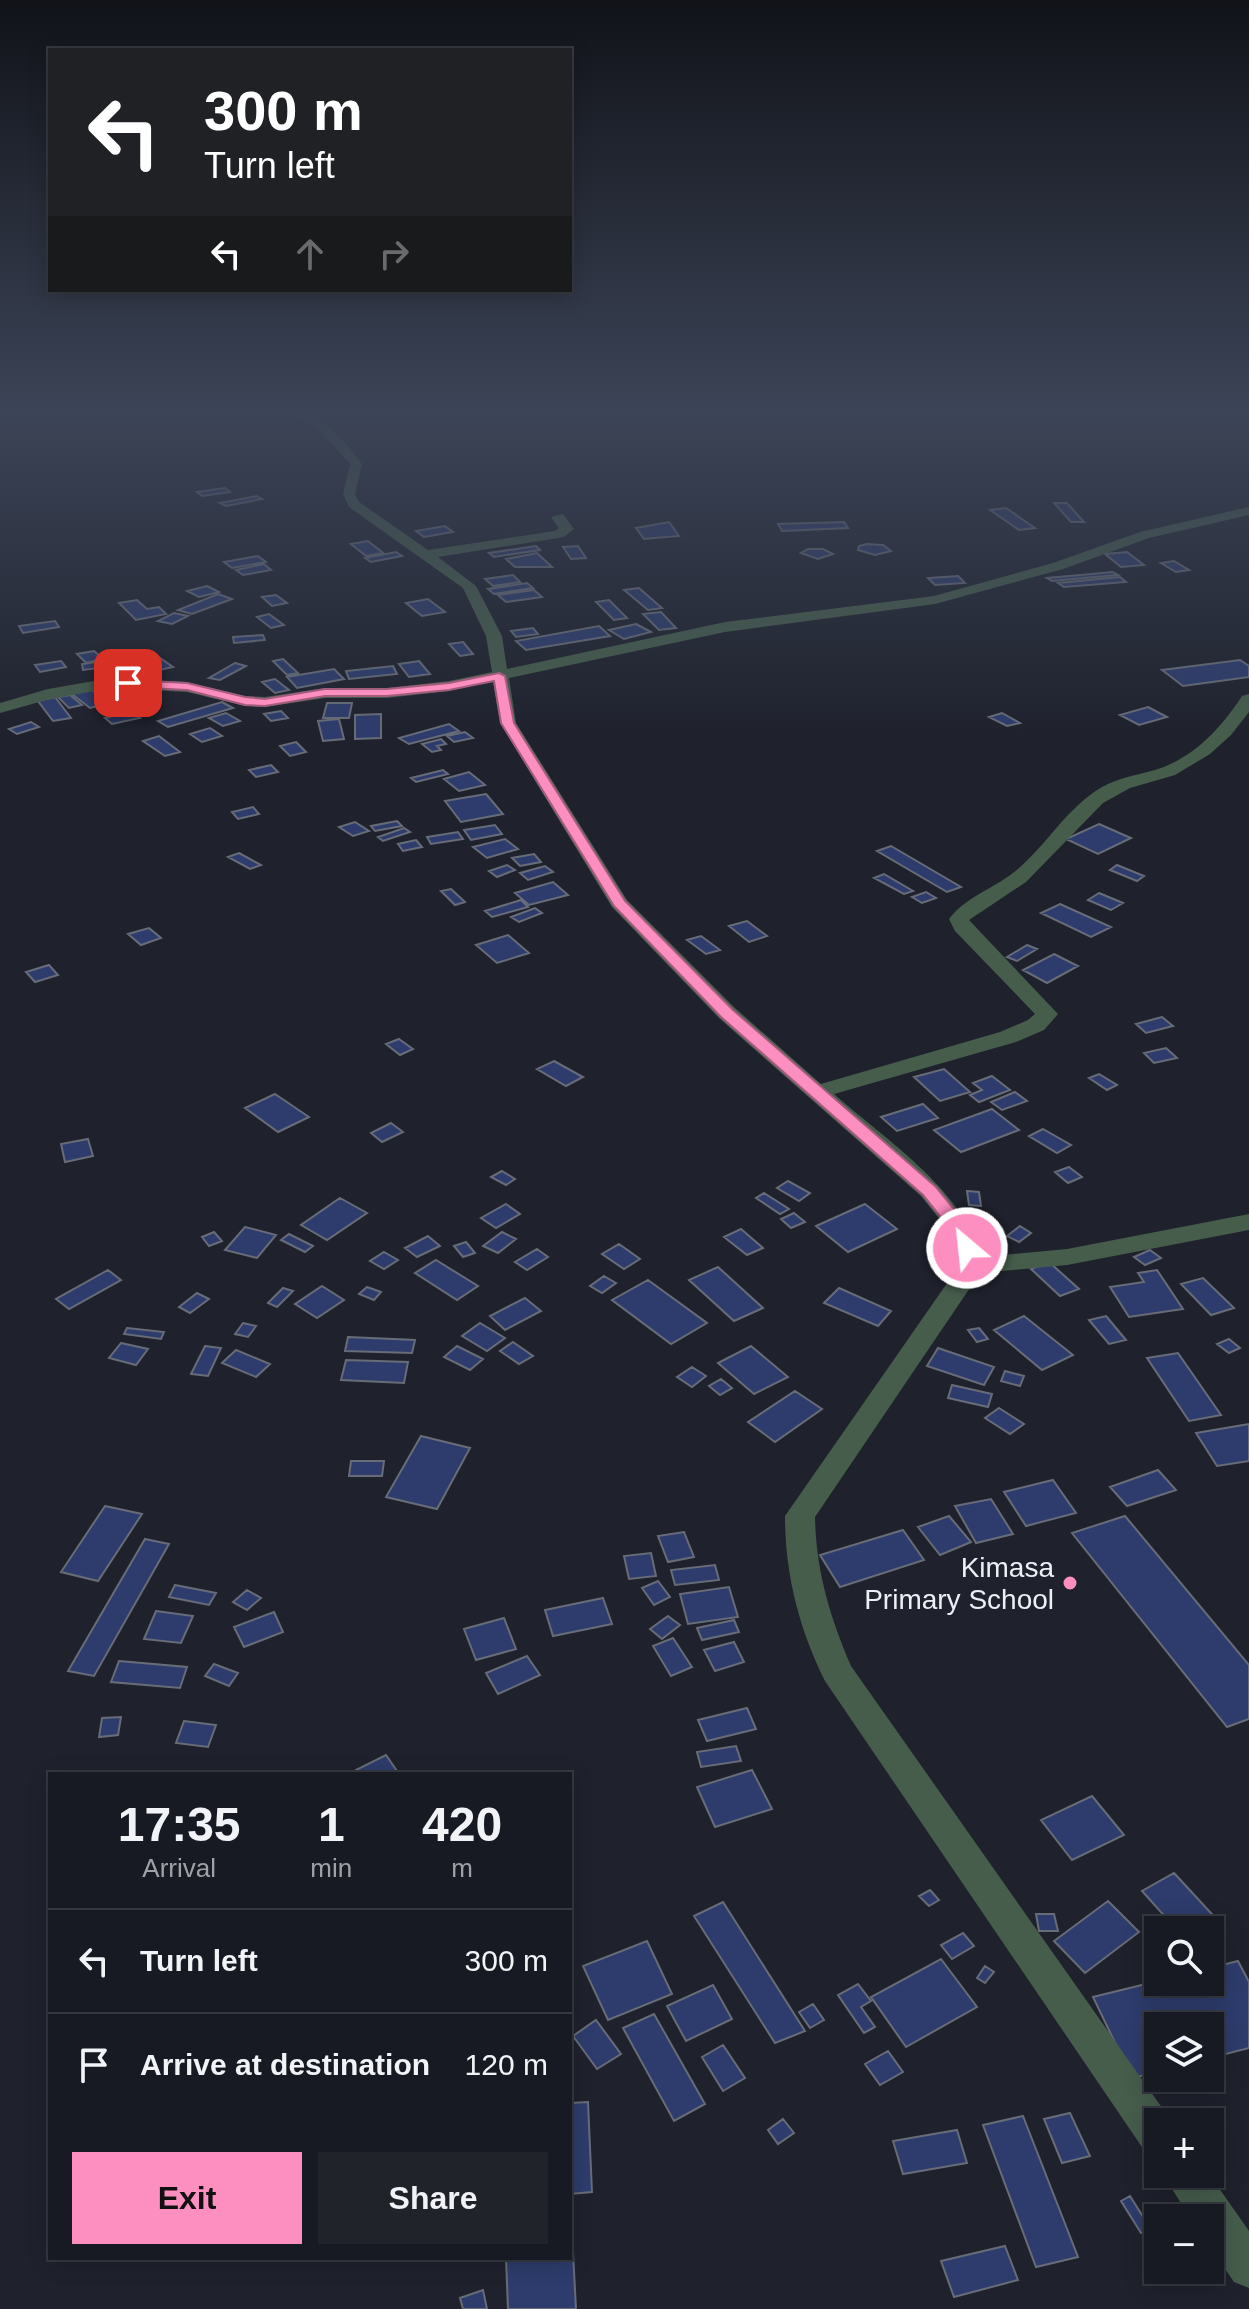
<!DOCTYPE html>
<meta charset="utf-8">
<style>
:root{--surface:#171a22;--page:#20232a;--text:#f1f3f6;--muted:#9ea1a5;--line:#363840;--accent:#fd8ec0}
body{margin:0;font-family:Helvetica,sans-serif;background:var(--page);color:var(--text);height:100vh;display:flex;flex-direction:column;font-size:30px;white-space:nowrap}
*{box-sizing:border-box;margin:0}
p{font-size:26px;color:var(--muted)}
.icon{flex:none;width:44px;height:44px;fill:none;stroke:currentColor;stroke-width:2;stroke-linecap:round;stroke-linejoin:round}
.map{position:relative;flex:1;overflow:hidden}
.drawer{position:absolute;left:48px;top:1772px;width:524px;height:488px;display:flex;flex-direction:column;background:var(--surface);border-radius:0px;box-shadow:0 4px 20px #0003,0 0 0 2px var(--line)}
.drawer>*{flex:none}
.banner{position:absolute;left:48px;top:48px;width:524px;height:244px;border-radius:0px;box-shadow:0 4px 20px #0003,0 0 0 2px var(--line);background:#202124;color:#fff;overflow:hidden}
.controls{position:absolute;left:1144px;top:1916px;display:grid;gap:16px}
.controls a{display:grid;place-items:center;width:80px;height:80px;border-radius:0px;background:var(--surface);box-shadow:0 4px 20px #0003,0 0 0 2px var(--line);font-size:40px}
.pin{position:absolute;display:grid;place-items:center;width:68px;height:68px;color:#fff;margin:-34px;border-radius:16px;box-shadow:0 4px 12px #0006}
.me{position:absolute;width:88px;margin:-44px;rotate:332deg;stroke-linejoin:round;filter:drop-shadow(0 0 6px #0008)}
.turn{display:flex;align-items:center;gap:28px;height:168px;padding:0 24px;font-size:36px}
.turn .icon{width:104px;height:104px;stroke-width:2.5}
.turn b{display:block;font-size:56px;line-height:68px}
.lanes{display:flex;align-items:center;height:76px;padding:0 24px;background:#0003;justify-content:center;gap:40px;direction:ltr}
.lanes .off{opacity:.35}
.eta{display:flex;justify-content:space-evenly;align-items:center;height:136px;text-align:center}
.eta b{font-size:48px;font-weight:700;line-height:56px}
.cta{display:flex;gap:16px;margin-top:auto;padding:16px 24px}
.cta a{flex:1;height:92px;border-radius:0px;background:var(--accent);color:#111;font-size:32px;font-weight:700;line-height:92px;text-align:center}
.cta a+a{background:var(--page);color:var(--text)}
ul{padding:0;list-style:none}
li{display:flex;align-items:center;gap:24px;height:104px;padding:0 24px;border-top:2px solid var(--line)}
li div{flex:1}
li b{display:block;font-size:30px}
li em{font-style:normal}
.map>svg:first-child{display:block}
</style>
<div class="map">
<svg width="1249" height="2309" viewBox="0 0 1249 2309">
<rect width="100%" height="100%" fill="#1f222d"/>
<path fill="#2d3c6c" stroke="#676c78" stroke-width="2" d="M225 488 230 492 202 496 197 492Z
M257 496 262 499 226 506 220 503Z
M1054 503H1067L1084 522H1071Z
M1006 508 1035 528 1019 530 990 510Z
M669 522 679 536 644 539 636 528Z
M844 522 848 528 782 531 778 524Z
M445 526 453 532 424 537 416 531Z
M368 541 383 553 366 556 351 544Z
M867 544 883 545 891 551 875 555 858 550 859 546Z
M536 546 540 550 494 557 489 553Z
M578 546 586 558 571 559 563 547Z
M823 549 833 554 818 559 801 553 808 549Z
M396 552 402 556 371 562 365 558Z
M1127 552 1144 565 1121 567 1105 554Z
M537 553 552 567H515L506 559Z
M258 556 266 562 232 568 224 562Z
M1174 561 1189 570 1176 572 1161 563Z
M264 564 271 570 243 575 236 570Z
M1113 572 1118 575 1052 581 1047 578Z
M513 575 520 582 493 586 485 579Z
M958 576 965 583 935 585 928 578Z
M1120 577 1126 582 1064 587 1058 583Z
M527 583 533 588 494 594 488 589Z
M207 586 219 592 199 597 187 591Z
M639 588 662 608 648 610 624 590Z
M534 590 542 597 506 602 498 595Z
M218 594 232 599 192 614 178 610Z
M276 595 287 603 272 606 262 597Z
M428 599 445 612 422 616 406 603Z
M137 600 147 609 159 607 166 614 136 620 119 603Z
M609 600 627 618 614 620 596 602Z
M661 612 676 628 659 630 643 614Z
M174 613 188 616 172 624 158 621Z
M269 614 284 625 271 628 257 617Z
M55 621 59 627 23 633 19 626Z
M636 624 651 632 624 639 609 630Z
M599 626 610 636 526 650 516 641Z
M533 628 538 634 516 637 511 631Z
M263 635 265 640 234 643 233 637Z
M463 642 473 654 460 656 449 644Z
M94 651 103 659 86 663 77 654Z
M153 653 173 667 159 670 138 656Z
M283 659 298 673 287 675 273 661Z
M1240 660 1249 666V677L1183 686 1162 670Z
M61 661 66 667 40 672 35 665Z
M105 661 107 667 83 670 82 664Z
M419 661 430 674 409 677 399 664Z
M235 663 246 666 220 680 209 678Z
M393 666 397 674 349 679 346 671Z
M334 669 344 679 297 688 287 677Z
M275 679 289 690 275 693 262 682Z
M109 684 123 700 112 702 97 686Z
M87 686 109 703 90 708 68 691Z
M70 695 82 705 69 708 58 697Z
M55 697 71 718 53 721 38 701Z
M222 702 233 708 168 727 158 721Z
M327 703H352L349 718H323Z
M1148 707 1167 717 1139 725 1120 715Z
M133 711 140 718 112 724 105 718Z
M281 711 288 718 271 721 264 714Z
M226 713 240 721 223 726 209 718Z
M1002 713 1020 723 1007 726 989 717Z
M381 714V738L355 739V715Z
M339 719 344 739 323 741 318 721Z
M31 722 39 727 17 734 9 729Z
M449 724 459 731 409 744 399 738Z
M210 728 222 736 202 742 190 734Z
M465 732 473 738 454 742 447 736Z
M159 736 180 752 165 756 143 741Z
M441 739 446 744 437 746 441 750 432 752 422 744Z
M296 742 306 752 290 756 280 746Z
M271 765 278 772 256 777 249 770Z
M443 770 448 774 416 782 411 778Z
M469 772 485 785 459 791 444 779Z
M486 794 503 814 461 822 445 801Z
M253 807 259 814 238 819 232 812Z
M397 821 402 826 375 831 371 826Z
M355 822 369 831 353 836 339 827Z
M1099 824 1131 838 1098 854 1066 839Z
M495 825 502 834 471 840 464 830Z
M404 828 410 832 383 841 378 837Z
M458 832 463 839 431 844 427 837Z
M505 839 518 849 487 858 473 847Z
M416 840 422 847 403 851 398 844Z
M891 846 961 887 947 892 877 851Z
M239 853 261 865 250 869 228 857Z
M534 854 541 862 520 866 512 858Z
M507 865 515 870 497 877 489 871Z
M1117 865 1144 876 1137 881 1110 870Z
M545 866 553 872 528 880 520 873Z
M884 874 913 891 904 894 874 878Z
M553 882 568 895 529 905 515 893Z
M451 889 465 902 455 905 441 891Z
M926 892 936 898 922 903 912 897Z
M1099 893 1123 903 1111 910 1088 900Z
M521 900 528 907 492 917 485 911Z
M1060 904 1111 927 1091 937 1041 913Z
M535 908 542 913 519 922 511 917Z
M747 921 767 936 749 942 729 926Z
M149 928 161 938 141 945 128 934Z
M508 935 529 953 497 963 476 945Z
M701 936 720 950 706 954 687 940Z
M1027 945 1037 949 1017 961 1007 957Z
M1054 954 1078 966 1047 983 1023 970Z
M49 965 58 975 35 982 26 972Z
M1162 1017 1173 1026 1146 1033 1136 1024Z
M399 1039 413 1049 400 1055 386 1044Z
M1166 1048 1177 1058 1154 1063 1144 1053Z
M554 1061 583 1077 566 1086 537 1069Z
M944 1069 970 1092 940 1101 914 1077Z
M1099 1074 1117 1085 1107 1090 1089 1078Z
M992 1076 1010 1090 979 1102 970 1095 982 1090 973 1083Z
M1015 1092 1027 1101 1002 1110 991 1102Z
M275 1094 309 1117 278 1132 245 1108Z
M923 1104 938 1118 897 1131 881 1117Z
M992 1109 1019 1130 961 1152 934 1130Z
M391 1123 403 1132 382 1142 371 1133Z
M1043 1129 1071 1145 1057 1153 1029 1136Z
M88 1139 93 1156 65 1162 61 1144Z
M1069 1167 1082 1177 1068 1183 1055 1172Z
M502 1171 515 1179 506 1185 491 1177Z
M788 1181 810 1193 799 1201 777 1188Z
M967 1191 979 1192 981 1206 969 1205Z
M764 1193 789 1209 780 1214 756 1198Z
M340 1198 367 1213 327 1240 301 1225Z
M506 1204 520 1214 496 1228 481 1218Z
M865 1204 897 1229 848 1252 816 1226Z
M794 1213 805 1222 791 1228 781 1219Z
M1020 1226 1031 1233 1019 1242 1007 1236Z
M245 1227 276 1235 257 1258 225 1250Z
M741 1229 763 1248 747 1255 724 1237Z
M214 1232 222 1241 209 1246 202 1237Z
M502 1232 516 1239 498 1253 483 1246Z
M289 1234 313 1246 305 1252 281 1240Z
M428 1236 440 1246 417 1257 405 1248Z
M466 1242 475 1253 463 1257 454 1246Z
M619 1244 640 1259 624 1269 602 1254Z
M537 1249 548 1257 527 1270 515 1262Z
M1150 1250 1161 1258 1145 1265 1134 1257Z
M384 1252 398 1260 384 1269 370 1261Z
M436 1260 478 1286 457 1300 415 1273Z
M1049 1262 1079 1289 1060 1296 1031 1269Z
M718 1267 763 1308 734 1321 689 1280Z
M108 1270 121 1280 69 1309 56 1299Z
M1157 1270 1183 1309 1129 1317 1110 1287 1144 1282 1138 1273Z
M604 1276 616 1283 602 1293 590 1286Z
M1203 1278 1234 1308 1211 1315 1181 1284Z
M648 1280 707 1323 671 1344 612 1300Z
M322 1286 344 1300 317 1318 295 1304Z
M367 1287 381 1292 374 1300 359 1294Z
M283 1288 293 1291 277 1307 268 1303Z
M839 1288 891 1311 878 1326 824 1303Z
M197 1293 209 1299 190 1313 179 1307Z
M525 1298 541 1311 505 1330 490 1316Z
M1024 1316 1073 1355 1042 1370 994 1330Z
M1106 1316 1126 1340 1109 1344 1089 1320Z
M243 1323 256 1326 248 1337 235 1334Z
M480 1323 505 1338 487 1351 462 1336Z
M127 1328 164 1332 161 1339 124 1334Z
M979 1328 988 1339 977 1342 968 1330Z
M348 1337 415 1340 412 1353 345 1351Z
M1229 1339 1240 1348 1229 1353 1217 1344Z
M513 1342 533 1356 519 1364 500 1351Z
M121 1343 148 1349 136 1365 109 1358Z
M205 1346 221 1348 208 1376 191 1374Z
M457 1346 483 1359 470 1370 444 1357Z
M751 1346 788 1377 754 1394 718 1363Z
M938 1348 994 1367 984 1385 927 1366Z
M236 1350 270 1364 256 1377 222 1363Z
M1178 1353 1221 1415 1189 1421 1147 1358Z
M346 1360 408 1362 404 1383 341 1380Z
M692 1367 706 1376 692 1387 677 1377Z
M1005 1371 1024 1376 1020 1386 1001 1381Z
M721 1379 732 1388 720 1395 709 1386Z
M952 1385 992 1394 988 1407 948 1398Z
M795 1391 822 1409 775 1442 748 1422Z
M999 1408 1024 1424 1010 1434 985 1418Z
M1249 1424V1461L1217 1466 1196 1433Z
M421 1436 470 1448 437 1509 386 1497Z
M351 1461H384L382 1476H349Z
M1158 1470 1176 1490 1127 1506 1110 1487Z
M1053 1480 1076 1513 1026 1526 1004 1492Z
M991 1499 1013 1534 976 1543 955 1506Z
M105 1506 142 1514 98 1581 61 1572Z
M949 1516 971 1542 940 1555 918 1527Z
M1125 1516 1249 1665V1719L1227 1727 1072 1533Z
M903 1530 924 1560 840 1587 820 1555Z
M684 1532 694 1557 668 1562 658 1536Z
M145 1539 169 1544 94 1676 68 1671Z
M651 1553 656 1576 629 1579 624 1556Z
M715 1565 719 1580 675 1585 671 1570Z
M658 1581 670 1597 654 1605 642 1588Z
M175 1585 216 1593 209 1605 169 1597Z
M729 1587 738 1617 688 1624 680 1594Z
M247 1590 261 1598 247 1610 233 1602Z
M603 1598 612 1624 553 1636 545 1610Z
M156 1611 193 1616 181 1643 144 1639Z
M274 1612 283 1632 244 1647 234 1627Z
M668 1616 680 1625 662 1639 650 1629Z
M504 1618 516 1649 476 1660 464 1629Z
M734 1620 739 1632 702 1640 697 1628Z
M673 1638 692 1667 671 1676 653 1646Z
M734 1642 744 1662 715 1671 704 1650Z
M527 1656 540 1675 498 1694 486 1673Z
M119 1661 187 1667 180 1688 111 1682Z
M214 1664 238 1673 229 1686 205 1676Z
M747 1708 756 1729 707 1741 698 1720Z
M121 1717 118 1735 99 1737 102 1718Z
M184 1721 216 1725 208 1747 176 1743Z
M736 1746 741 1761 701 1767 697 1752Z
M386 1755 399 1774H358L356 1770Z
M752 1770 772 1809 715 1827 697 1787Z
M1092 1796 1124 1835 1072 1860 1041 1820Z
M1174 1873 1222 1925 1210 1932 1177 1930 1142 1891Z
M930 1890 939 1900 929 1906 919 1896Z
M1108 1901 1139 1932 1085 1973 1054 1941Z
M723 1902 805 2031 775 2043 694 1916Z
M1036 1914H1054L1058 1931H1039Z
M963 1933 974 1946 952 1959 941 1945Z
M647 1941 672 1994 608 2020 583 1966Z
M941 1959 977 2007 906 2047 871 1997Z
M1238 1961 1249 1982V2048L1210 2058V2026H1158V2072L1132 2078 1093 1997 1158 1981 1210 1982V1968Z
M985 1966 994 1972 985 1983 977 1978Z
M858 1984 871 2001 861 2007 875 2027 864 2033 838 1995Z
M713 1985 732 2019 686 2041 667 2006Z
M813 2004 824 2020 810 2028 799 2012Z
M654 2014 705 2104 674 2121 623 2028Z
M596 2020 621 2054 597 2069 573 2036Z
M723 2045 745 2078 723 2091 702 2057Z
M888 2051 903 2072 880 2085 865 2064Z
M588 2102 592 2192 570 2194V2103Z
M1070 2113 1090 2156 1062 2163 1044 2119Z
M1023 2116 1078 2257 1036 2267 983 2125Z
M783 2119 794 2133 778 2144 768 2130Z
M957 2130 967 2163 903 2174 893 2141Z
M1130 2196 1150 2228 1141 2233 1121 2201Z
M1005 2246 1018 2280 954 2297 941 2261Z
M570 2252H573L576 2309H508L506 2258H570Z
M483 2290 487 2309H463L460 2298Z"/>
<g fill="none" stroke-linecap="round" stroke-linejoin="round">
<path fill="#465d4c" fill-rule="evenodd" d="M293 413C324 413 344 441 362 464L355 494 359 502 428 550 555 531 559 528 551 517 563 514 574 529 564 537 438 557 476 586 502 636 507 669 725 622 934 596 1053 563 1140 532 1249 507V515L1149 538 1063 569 935 604 725 632 509 678 516 723 627 900 735 1008 821 1084 1000 1032 1028 1020 1035 1014 955 931 949 919C964 899 989 890 1009 876 1044 851 1064 809 1102 787 1118 778 1137 775 1155 770 1194 758 1221 728 1242 696L1249 694V712L1231 735 1210 754 1175 775 1130 788 1103 803 1026 882 969 920 1058 1014 1044 1030 1016 1042 834 1094C887 1141 960 1187 982 1257L1067 1249 1249 1214V1230L1067 1265 980 1273 815 1517C816 1571 830 1617 851 1666L1172 2122H1158V2156L1144 2150 825 1681C799 1629 785 1574 785 1516L959 1266 949 1231 921 1196 719 1018 612 907 500 723 493 681 449 691 387 698H325L265 707 245 706 187 692 111 688 50 699 0 713V703L48 689 111 678 187 682 245 696 265 697 325 688H387L449 681 492 672 486 636 463 588 349 507 343 494 350 464 319 430Z
M1163 2174H1209L1249 2231V2288L1234 2282 1210 2247V2218H1190Z"/>
</g>
<linearGradient id="sky" x2="0" y2="1"><stop stop-color="#111319"/><stop offset="0.56" stop-color="#3c4457"/><stop offset="1" stop-color="#3c4457" stop-opacity="0"/></linearGradient>
<rect width="1249" height="737" fill="url(#sky)"/>
<path fill="#fd8ec0" stroke="#a45c7d" stroke-width="2" d="M499 673 505 676 514 723 625 901 733 1010 936 1187 971 1230 976 1248 974 1252H960L952 1231 923 1195 721 1017 614 906 501 723 494 681 449 690 387 696H325L265 706 245 705 187 690 128 687 122 683 128 680 187 683 245 697 265 699 325 689H387L449 683Z"/>
<circle fill="#fd8ec0" stroke="#1f222d" stroke-width="3" cx="1070" cy="1583" r="8"/>
<g text-anchor="middle" dominant-baseline="central" stroke-width="8" stroke-linejoin="round" paint-order="stroke">
<g font-size="28" fill="#edeff7" stroke="#1f222d" text-anchor="end">
<text x="1054" y="1567">Kimasa<tspan x="1054" dy="32">Primary School</tspan></text>
</g>
</g>
</svg>
<div class="controls">
<a><svg class="icon" aria-label="search" viewBox="0 0 24 24"><circle cx="10" cy="10" r="6"/><path d="M15 15l6 6"/></svg></a>
<a><svg class="icon" aria-label="layers" viewBox="0 0 24 24"><path d="M12 4l9 5-9 5-9-5zM3 14l9 5 9-5"/></svg></a>
<a>+</a>
<a>−</a>
</div>
<div class="pin" style="left:128px;top:683px;background:#d93025"><svg class="icon" aria-label="arrive" viewBox="0 0 24 24"><path d="M6 21V4h12l-3 4 3 4H6"/></svg></div>
<svg class="me" style="left:967px;top:1248px" viewBox="-20 -20 40 40"><circle r="17" fill="#fd8ec0" stroke="#fff" stroke-width="3"/><path d="M0-11L8 9 0 5-8 9z" fill="#fff"/></svg>
<div class="banner">
<div class="turn"><svg class="icon" aria-label="left" viewBox="0 0 24 24"><path d="M17 20v-9H6M10 6l-5 5 5 5"/></svg><div><b>300 m</b>Turn left</div></div>
<div class="lanes"><svg class="icon" aria-label="left" viewBox="0 0 24 24"><path d="M17 20v-9H6M10 6l-5 5 5 5"/></svg><svg class="icon off" aria-label="ahead" viewBox="0 0 24 24"><path d="M12 20V5M6 11l6-6 6 6"/></svg><svg class="icon off" aria-label="right" viewBox="0 0 24 24"><path d="M7 20v-9h11M14 6l5 5-5 5"/></svg></div>
</div>
<section class="drawer">
<div class="eta">
<div><b>17:35</b><p>Arrival</p></div>
<div><b>1</b><p>min</p></div>
<div><b>420</b><p>m</p></div>
</div>
<ul>
<li><svg class="icon" aria-label="left" viewBox="0 0 24 24"><path d="M17 20v-9H6M10 6l-5 5 5 5"/></svg><div><b>Turn left</b></div><em>300 m</em></li>
<li><svg class="icon" aria-label="arrive" viewBox="0 0 24 24"><path d="M6 21V4h12l-3 4 3 4H6"/></svg><div><b>Arrive at destination</b></div><em>120 m</em></li>
</ul>
<div class="cta"><a>Exit</a><a>Share</a></div>
</section>
</div>
